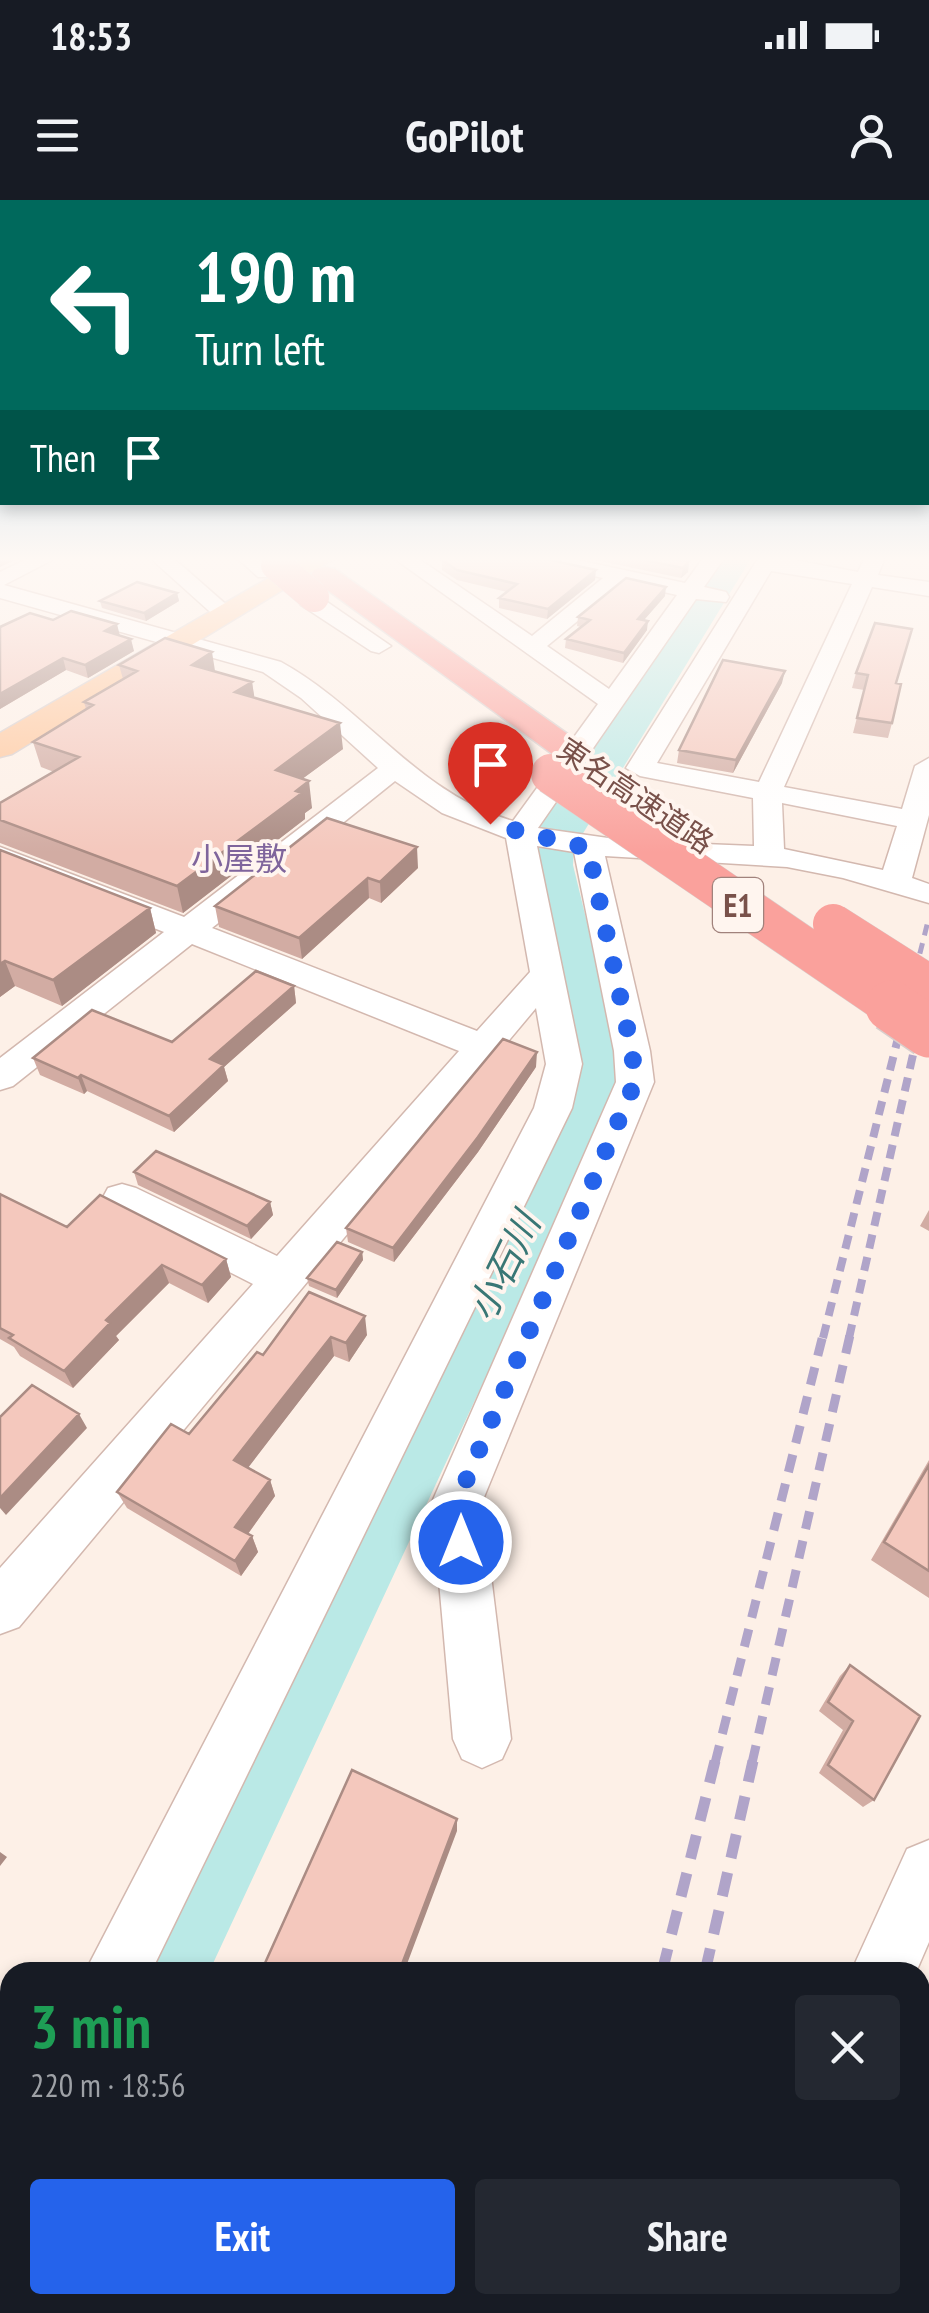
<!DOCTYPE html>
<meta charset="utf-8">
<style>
:root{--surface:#171b24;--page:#242831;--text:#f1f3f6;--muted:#9ea1a6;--accent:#2563eb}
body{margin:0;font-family:"PT Sans Narrow","Noto Sans JP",sans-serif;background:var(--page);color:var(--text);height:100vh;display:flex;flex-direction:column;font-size:38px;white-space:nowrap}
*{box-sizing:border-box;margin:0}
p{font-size:32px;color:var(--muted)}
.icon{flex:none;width:55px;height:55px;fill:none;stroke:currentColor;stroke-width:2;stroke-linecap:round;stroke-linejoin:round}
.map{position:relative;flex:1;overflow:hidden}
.panel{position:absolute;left:0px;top:1762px;width:930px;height:352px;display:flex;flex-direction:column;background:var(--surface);border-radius:30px 30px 0 0;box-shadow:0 5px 15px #0003}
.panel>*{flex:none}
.guide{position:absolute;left:0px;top:0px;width:930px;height:305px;box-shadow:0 5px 15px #0003;background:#00695c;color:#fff;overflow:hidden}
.pin{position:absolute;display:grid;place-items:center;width:85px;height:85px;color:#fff;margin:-102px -42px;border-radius:50% 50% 50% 0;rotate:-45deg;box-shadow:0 0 10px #0007}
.pin .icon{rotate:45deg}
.me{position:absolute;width:110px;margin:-55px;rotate:0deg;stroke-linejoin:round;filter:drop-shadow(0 0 8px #0008)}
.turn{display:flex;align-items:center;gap:35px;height:210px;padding:0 30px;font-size:45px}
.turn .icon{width:130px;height:130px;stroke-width:2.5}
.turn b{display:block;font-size:70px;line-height:85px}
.then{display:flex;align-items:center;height:95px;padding:0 30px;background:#0003;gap:20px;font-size:38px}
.round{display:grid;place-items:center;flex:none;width:105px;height:105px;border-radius:10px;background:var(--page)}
.headline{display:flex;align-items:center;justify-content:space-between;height:170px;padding:0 30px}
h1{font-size:60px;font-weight:700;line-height:75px;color:#1e9e55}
.cta{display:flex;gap:20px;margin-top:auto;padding:20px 30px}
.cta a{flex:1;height:115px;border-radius:10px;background:var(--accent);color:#fff;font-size:40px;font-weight:700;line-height:115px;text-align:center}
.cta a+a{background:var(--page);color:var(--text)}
.status{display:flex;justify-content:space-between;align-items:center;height:70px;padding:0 50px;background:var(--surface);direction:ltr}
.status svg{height:28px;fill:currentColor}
header{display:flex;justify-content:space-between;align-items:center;height:130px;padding:0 30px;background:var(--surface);font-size:45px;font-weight:700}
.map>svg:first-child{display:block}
</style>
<div class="status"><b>18:53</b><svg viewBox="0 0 49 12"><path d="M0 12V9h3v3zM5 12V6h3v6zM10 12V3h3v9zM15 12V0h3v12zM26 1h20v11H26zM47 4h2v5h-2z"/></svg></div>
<header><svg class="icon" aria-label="menu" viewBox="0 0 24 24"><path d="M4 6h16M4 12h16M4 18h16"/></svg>GoPilot<svg class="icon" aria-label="person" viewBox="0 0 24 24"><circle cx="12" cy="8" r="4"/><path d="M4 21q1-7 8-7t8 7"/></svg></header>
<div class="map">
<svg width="929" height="2113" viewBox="0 0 929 2113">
<rect width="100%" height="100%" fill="#fdf0e7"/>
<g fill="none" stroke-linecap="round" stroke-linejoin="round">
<path fill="#bae9e6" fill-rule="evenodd" d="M719 357H752L574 648 573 665 620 858 615 899 209 1772H105L120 1736 555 899 562 858 525 665 526 648Z
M10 2010V2105H54L50 2113H0V2014Z"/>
<g stroke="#d3b8af" stroke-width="3">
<path id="minor" d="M31 357H58L4 385 281 462C365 508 417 594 513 621L598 504 392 357H416L532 436 603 378 526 361 523 357H563L685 383 704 357H725L704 387 726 392 729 397 726 402 696 399 538 628 629 641 754 646 753 598 640 576 626 568 759 357H779L858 372 865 357H885L878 375 929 382V396L872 387 784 587 902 609 915 566 929 558V615L912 678 929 684V703L843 678 787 667 605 656 650 851 654 882 482 1302 511 1539 502 1559 482 1568 462 1559 453 1539 432 1302 616 882 614 851 574 652 537 646 582 864 572 908 151 1772H85L534 908 546 864 536 808 19 1427 0 1434V1368L253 1084 108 1010 102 999 108 988 122 984 136 988 277 1056 459 851 192 744 13 886 0 890V858L164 732 0 667V647L184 717 378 568 301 498 263 472 0 398V372ZM771 371 852 384 759 582 657 563ZM624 383 677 395 609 489 547 446ZM395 581 442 613 506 638 530 772 477 831 212 728ZM782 603 897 626 883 670 784 649Z
M149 357H172L237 414 226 421 218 419Z
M236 357H259L277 372 274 377H258Z
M309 393 317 395 391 446 379 453 371 451 301 405 298 400 301 395Z
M929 1640V1742L916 1772H851L907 1649Z
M10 1949V2037L0 2041V1953Z
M694 2105H770L767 2113H691Z"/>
</g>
<g stroke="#d9cecc" stroke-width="3">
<path id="major" d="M305 357H337L12 554 0 557V533Z"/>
</g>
<g stroke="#d9cecc" stroke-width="3">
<path id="highway" d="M325 367 335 369 579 542 584 549 579 556 567 559 555 556 315 381 311 375 315 369Z"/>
</g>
<use href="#minor" fill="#fff" fill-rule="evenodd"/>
<use href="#major" fill="#fec79d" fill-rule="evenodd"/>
<use href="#highway" fill="#faa19c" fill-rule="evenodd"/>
<path stroke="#b0a4c9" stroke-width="5" stroke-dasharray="11 8" stroke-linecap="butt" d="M906 809 929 717
M924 809 929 786"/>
<path stroke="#b0a4c9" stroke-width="8" stroke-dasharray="14 9" stroke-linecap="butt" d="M823 1138 906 806
M849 1138 924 806"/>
<path stroke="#b0a4c9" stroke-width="9" stroke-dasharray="18 12" stroke-linecap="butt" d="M715 1563 823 1135
M752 1563 850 1135"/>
<path stroke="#b0a4c9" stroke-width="11" stroke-dasharray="24 15" stroke-linecap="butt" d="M662 1772 715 1561
M705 1772 753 1561
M580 2113 582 2105
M631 2113 633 2105"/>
<g stroke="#d9cecc" stroke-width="31" stroke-linecap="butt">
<path id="highway-bridge-far2" d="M276 365 314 397"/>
</g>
<g stroke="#d9cecc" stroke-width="41" stroke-linecap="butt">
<path id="highway-bridge-far1" d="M551 574 895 809
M833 724 929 785"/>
</g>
<g stroke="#d9cecc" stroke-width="54" stroke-linecap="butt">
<path id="highway-bridge" d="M891 806 929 832"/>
</g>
<use href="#highway-bridge-far2" stroke="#faa19c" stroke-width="30"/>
<use href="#highway-bridge-far1" stroke="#faa19c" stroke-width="40"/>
<use href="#highway-bridge" stroke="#faa19c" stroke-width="51"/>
</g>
<path fill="#d2aca3" d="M430 357H537L595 380 547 419 499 408V398L507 392 457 380 442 370V361Z
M581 357H690L686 361H689L688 372 681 378Z
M177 393 179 401 146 421 102 408 100 401Z
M665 396 644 420 647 430 623 463 565 448 566 439 581 427 577 426 578 417Z
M53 420 120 436 134 451 88 478 66 470 0 509V427Z
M119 465 215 471 252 482 254 498 343 549 302 579 312 608 305 613V619L183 713 0 643V603L54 572 41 567 33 542 86 509 84 502 123 479Z
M856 473 896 483 892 523 888 538 853 533 864 490 852 488Z
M782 483 733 573 677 563 679 550Z
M0 650 150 708 156 733 62 806 15 786 0 797Z
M418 668 381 703 369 698 302 759 219 727 215 706Z
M294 786 296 803 224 867 228 881 174 932 87 891 84 894 40 875 33 858 172 842Z
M536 867 478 952 394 1062 348 1042 346 1028Z
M134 972 270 1002 273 1015 251 1039 138 985Z
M0 994 67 1027 226 1059 231 1077 208 1103 169 1083 116 1136 119 1140 73 1188 20 1156 14 1147 0 1139Z
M929 1010V1031L920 1026Z
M362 1052 363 1060 337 1098 309 1086 307 1078Z
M309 1092 367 1135 349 1162 334 1156 248 1267 270 1280 275 1296 248 1334 252 1336 258 1352 241 1376 127 1308 117 1292 189 1234 263 1155Z
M929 1260V1398L871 1360Z
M850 1465 874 1600 863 1607 819 1573 843 1530 819 1511 840 1476Z"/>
<path fill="#ab8c84" d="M0 357H22L0 367Z
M689 361 688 372 681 378 683 368Z
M596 370 595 380 547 419 548 409Z
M666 387 665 396 637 428 638 419Z
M177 393 179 401 146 421 144 413Z
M648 421 647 430 623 463 624 453Z
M117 424 120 436 105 431Z
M131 439 134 451 88 478 85 465Z
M212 452 216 477 192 465Z
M63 458 66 470 0 509V494Z
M785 471 782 483 733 573 736 560Z
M252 482 256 507 235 492Z
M340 523 343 549 279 596 276 570Z
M309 581 312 608 305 613V619L183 713 177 686Z
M417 647 418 668 381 703 380 682Z
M368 678 369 698 302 759 299 738Z
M150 708 156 733 62 806 53 780Z
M5 761 15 786 0 797V764Z
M294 786 296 803 224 867 228 881 174 932 169 916 210 859Z
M537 852 536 867 478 952 394 1062 393 1048Z
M81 875 87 891 84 894 78 878Z
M270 1002 273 1015 251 1039 247 1026Z
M362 1052 363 1060 337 1098 336 1090Z
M226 1059 231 1077 208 1103 202 1085Z
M162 1065 169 1083 116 1136 119 1140 73 1188 64 1171 106 1120Z
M365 1116 367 1135 349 1162 346 1143Z
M331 1137 334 1156 241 1277 234 1260Z
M79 1214 87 1228 6 1315 0 1308V1298Z
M270 1280 275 1296 242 1342 235 1327Z
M252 1336 258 1352 241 1376 235 1361Z
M457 1619V1631L404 1772H399Z
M0 1652 7 1657 0 1666Z
M258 2105H285L288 2107 286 2113H272Z"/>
<path fill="#f4c8bd" stroke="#ab8c84" stroke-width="2.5" d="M447 357H537L596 370 548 409 499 398 517 384 457 370 442 360Z
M629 357H682L680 360 689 361 683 368Z
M626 378 666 387 638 419 648 421 624 453 566 439 590 420 578 417Z
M137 382 177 393 144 413 100 401Z
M71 411 117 424 105 431 131 439 85 465 63 458 0 494V427L30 413 53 420Z
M875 423 912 429 896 483 901 484 892 523 857 518 868 475 856 473Z
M165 438 212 452 192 465 252 482 235 492 340 523 276 570 309 581 296 591 302 593 177 686 0 620V603L79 557 33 542 93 505 84 502 137 471 119 465Z
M723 460 785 471 736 560 679 550Z
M327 618 417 647 380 682 368 678 299 738 215 706Z
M0 650 150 708 53 780 5 761 0 764Z
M256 771 294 786 210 859 224 865 169 916 81 875 78 878 33 858 92 810 172 842Z
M503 839 537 852 478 937 393 1048 346 1028Z
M156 951 270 1002 247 1026 134 972Z
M0 994 67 1027 100 995 226 1059 202 1085 162 1065 106 1120 110 1123 64 1171 9 1138 13 1135 0 1128Z
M337 1042 362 1052 336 1090 307 1078Z
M309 1092 365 1116 346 1143 331 1137 234 1260 270 1280 235 1327 252 1336 235 1361 117 1292 171 1224 189 1234 257 1152 263 1155Z
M32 1185 79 1214 0 1298V1217Z
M929 1265V1371L884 1342Z
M850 1465 920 1516 874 1600 828 1565 853 1521 828 1502Z
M352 1570 457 1619 399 1772H261Z
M126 2105H258L272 2113H122Z"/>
<linearGradient id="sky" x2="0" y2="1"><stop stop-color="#95c9e7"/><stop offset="0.55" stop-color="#fef8f4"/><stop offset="1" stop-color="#fef8f4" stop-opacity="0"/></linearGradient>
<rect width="929" height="653" fill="url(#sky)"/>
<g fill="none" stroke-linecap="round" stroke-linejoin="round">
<path stroke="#2563eb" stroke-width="18" stroke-dasharray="0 32.4" d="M461 1342 457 1302 635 882 632 851 588 648 490 624"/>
</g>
<g text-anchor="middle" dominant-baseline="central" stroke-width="8" stroke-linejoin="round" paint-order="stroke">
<g font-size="30" fill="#79514a" stroke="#fff5ef">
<text transform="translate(636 595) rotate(34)">東名高速道路</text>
</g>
<g font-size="32" fill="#7f659c" stroke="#fff5ef">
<text x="239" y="658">小屋敷</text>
</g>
<rect fill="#fff5ef" stroke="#a1827c" stroke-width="2.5" x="713" y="678" width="50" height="54" rx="8"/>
<g font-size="32" font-weight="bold" fill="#79514a">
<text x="738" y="705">E1</text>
</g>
<g font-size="38" font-style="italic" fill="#397775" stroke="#fff5ef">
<text transform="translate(503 1066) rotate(-64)">小石川</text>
</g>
</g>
</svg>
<div class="pin" style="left:490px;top:624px;background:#d93025"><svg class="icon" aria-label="arrive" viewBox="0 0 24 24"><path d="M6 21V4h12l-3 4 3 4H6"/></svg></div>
<svg class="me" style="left:461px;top:1342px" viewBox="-20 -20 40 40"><circle r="17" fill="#2563eb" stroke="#fff" stroke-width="3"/><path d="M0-11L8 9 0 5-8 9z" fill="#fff"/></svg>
<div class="guide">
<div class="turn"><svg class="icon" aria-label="left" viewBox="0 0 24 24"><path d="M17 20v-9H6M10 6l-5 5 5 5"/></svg><div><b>190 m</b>Turn left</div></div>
<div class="then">Then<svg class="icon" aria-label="arrive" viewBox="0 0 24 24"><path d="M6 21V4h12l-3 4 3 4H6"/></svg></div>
</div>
<section class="panel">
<div class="headline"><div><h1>3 min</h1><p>220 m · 18:56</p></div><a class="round"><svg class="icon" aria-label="close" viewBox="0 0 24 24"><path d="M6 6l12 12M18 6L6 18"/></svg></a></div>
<div class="cta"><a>Exit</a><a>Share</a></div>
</section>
</div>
